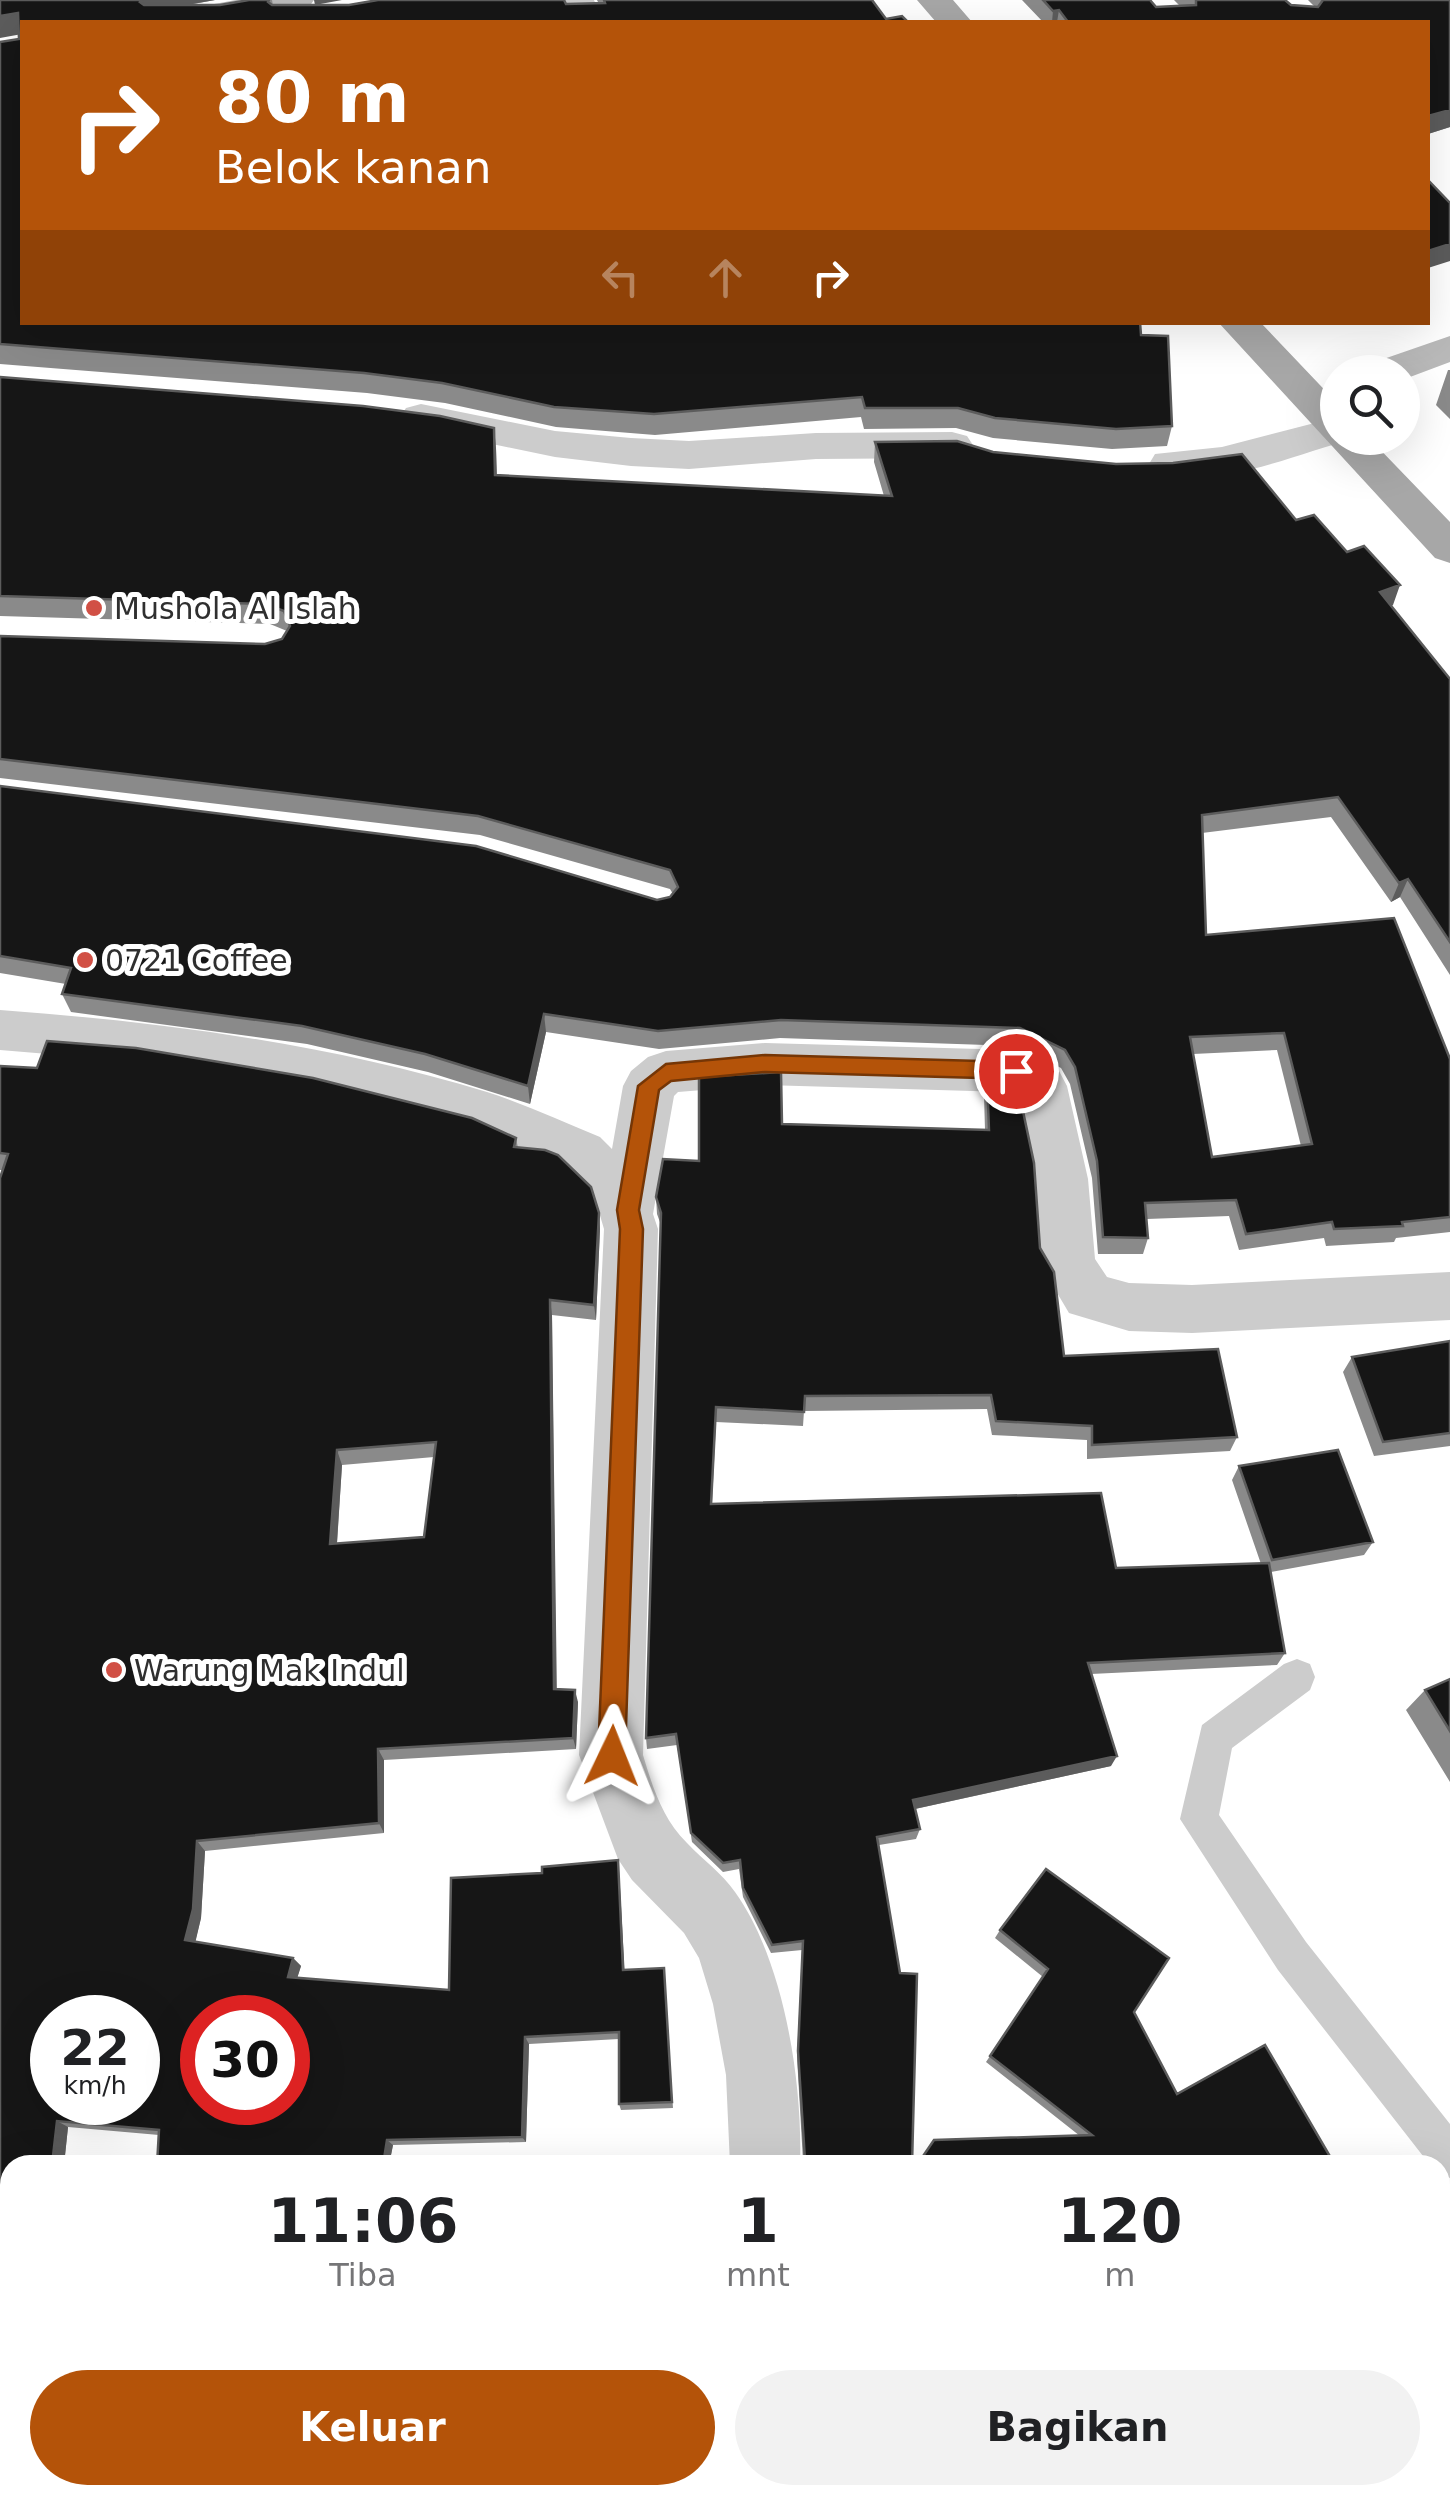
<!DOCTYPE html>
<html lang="id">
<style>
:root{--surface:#fff;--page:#f2f2f2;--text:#202124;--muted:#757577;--accent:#b45309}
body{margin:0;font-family:"DejaVu Sans",sans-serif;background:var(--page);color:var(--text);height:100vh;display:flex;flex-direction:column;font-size:38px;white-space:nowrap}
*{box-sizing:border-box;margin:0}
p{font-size:32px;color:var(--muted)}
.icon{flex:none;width:55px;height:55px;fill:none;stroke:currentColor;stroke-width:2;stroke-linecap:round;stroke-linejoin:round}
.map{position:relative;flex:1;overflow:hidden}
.details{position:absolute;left:0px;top:2155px;width:1450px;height:350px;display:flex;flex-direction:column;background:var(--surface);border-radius:30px 30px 0 0;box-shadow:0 10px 40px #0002}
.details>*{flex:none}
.banner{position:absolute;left:20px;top:20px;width:1410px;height:305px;border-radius:0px;box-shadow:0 10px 40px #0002;background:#b45309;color:#fff;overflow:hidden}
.fabs{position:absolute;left:1320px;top:355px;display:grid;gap:20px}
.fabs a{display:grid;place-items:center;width:100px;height:100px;border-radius:50%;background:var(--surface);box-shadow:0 10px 40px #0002;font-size:50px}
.speed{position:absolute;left:30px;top:1995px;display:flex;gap:20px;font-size:50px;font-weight:700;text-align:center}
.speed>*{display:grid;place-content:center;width:130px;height:130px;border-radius:50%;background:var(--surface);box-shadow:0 10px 40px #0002;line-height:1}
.speed small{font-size:25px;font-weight:400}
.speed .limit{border:15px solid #d22;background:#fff;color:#111}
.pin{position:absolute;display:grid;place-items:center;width:85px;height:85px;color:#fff;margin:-42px;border:5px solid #fff;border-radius:50%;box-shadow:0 2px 10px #0007}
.me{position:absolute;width:110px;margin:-55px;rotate:2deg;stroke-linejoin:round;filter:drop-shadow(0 0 8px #0008)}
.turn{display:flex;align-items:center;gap:35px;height:210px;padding:0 30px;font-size:45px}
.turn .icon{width:130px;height:130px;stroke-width:2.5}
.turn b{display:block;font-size:70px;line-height:85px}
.lanes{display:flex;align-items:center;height:95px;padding:0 30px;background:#0003;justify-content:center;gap:50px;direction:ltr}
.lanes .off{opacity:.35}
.eta{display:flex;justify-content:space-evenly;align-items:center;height:170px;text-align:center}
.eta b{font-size:60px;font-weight:800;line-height:70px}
.action{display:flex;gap:20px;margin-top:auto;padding:20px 30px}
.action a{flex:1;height:115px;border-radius:60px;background:var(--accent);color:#fff;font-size:40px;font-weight:800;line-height:115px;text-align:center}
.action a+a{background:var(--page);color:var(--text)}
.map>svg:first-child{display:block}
</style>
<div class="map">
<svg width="1450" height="2505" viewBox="0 0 1450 2505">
<rect width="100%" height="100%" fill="#fff"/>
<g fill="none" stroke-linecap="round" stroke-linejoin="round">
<path fill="#ccc" fill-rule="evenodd" d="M1297 1659 1310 1664 1315 1677 1310 1690 1232 1748 1219 1815 1306 1942 1450 2124V2178L1440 2174V2165H1430L1278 1970 1180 1819 1202 1725 1284 1664Z"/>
<path fill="#ccc" fill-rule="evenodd" d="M560 0H594L603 22H569Z
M421 404 555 431 631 438 689 441 816 433 952 432 967 436 973 445 967 454 952 458 816 459 689 469 631 466 555 457 406 426 400 417 406 408Z
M1338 417V438L1353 439C1293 455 1217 490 1155 474L1149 464 1155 454 1222 447Z
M0 1010C164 1022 329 1044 487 1092 525 1104 563 1122 600 1137L612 1149 623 1086 631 1071 648 1057 666 1051 765 1043 1016 1050 1059 1071 1067 1086 1088 1179 1095 1259 1107 1277 1129 1283 1192 1285 1450 1272V1320L1192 1333 1129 1331 1069 1313 1040 1264 1034 1179 1017 1098 1007 1092 765 1085 678 1092 674 1096 653 1214 658 1229 643 1755C653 1788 662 1818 687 1843 703 1860 722 1873 735 1892 784 1960 803 2083 800 2165H730L726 2075 713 2004 699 1958 684 1933 632 1880 618 1859 579 1755 604 1229 596 1202 562 1169 476 1132 319 1092 144 1062 0 1050Z
M0 2386 10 2390V2464L0 2460Z
M121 2495H215L219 2505H125Z
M701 2495H777L778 2505H702Z"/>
<path fill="#b9b9b9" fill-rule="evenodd" d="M236 0H314L309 7 224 22H149L154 15Z
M1450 336V362L1402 380V372H1366L1372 363Z"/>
<path fill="#a7a7a7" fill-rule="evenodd" d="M917 0H953L972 22H936Z
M1218 322H1260L1338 404V438H1369L1450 522V563L1435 558Z"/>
</g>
<path fill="#8a8a8a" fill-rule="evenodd" d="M0 0H215L188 5H220L249 0H272L273 5 566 4H599L597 0H872L886 19 908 22H22L1141 335 1172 426 1167 446 1112 449 993 438 956 428 864 429 861 417 655 435 556 427 445 403 367 393 0 364V42L19 39V35Z
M1022 0H1150L1156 7 1180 6 1174 0H1285L1291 5 1314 6 1308 0H1450V127L1428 134V22H1043Z
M1448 370H1450V419L1436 405Z
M0 377 496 448 497 475 884 496 874 462 875 442 993 452 1296 520 1393 605 1391 606 1450 679V975L1400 897 1391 902 1331 817 1202 833 1206 935 1450 1059V1232L1396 1238 1394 1242 1326 1246 1324 1238 1239 1250 1229 1216 1147 1219 1148 1238 1143 1254H1098L1092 1178 1070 1084 1061 1068 1016 1046 780 1038 659 1049 546 1032 530 1104 428 1072 307 1044 71 1012 62 994 66 984 0 973V786L657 900 670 897 673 894 670 889 480 835 0 778V636L265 644 282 639 287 631 270 624 0 616ZM1277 1050 1301 1146 1212 1157 1193 1054Z
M0 1066 516 1138 518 1148 599 1213 600 1229 596 1320 552 1315 556 1689 578 1702 576 1749 384 1760V1833L205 1851 201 1918 195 1942 293 1958 301 1966 297 1978 449 1990 542 1873 618 1860 624 1970 664 1968 673 2108 621 2110 619 2104V2039L529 2044 526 2142 393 2145 389 2165H157L159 2135 68 2127 64 2165H10V2357H0V1178L3 1170H0ZM434 1457 424 1537 337 1544 342 1465Z
M987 1078 1040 1248 1064 1356 1237 1437 1230 1451 1087 1459V1440L992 1435 987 1409 804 1411 803 1426 716 1422 712 1504 1116 1568 1261 1564 1232 1480 1239 1466 1373 1542 1364 1555 1271 1572 1285 1653 1277 1665 1091 1674 1111 1766 915 1809 920 1829 916 1839 879 1845 912 2165 803 2161 797 2057 802 1950 771 1953 743 1897 739 1869 723 1872 692 1842 677 1745 647 1749 646 1738 661 1225 657 1214 656 1197 699 1161 782 1124 985 1130 984 1095Z
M1450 1341V1446L1374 1456 1343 1372 1352 1357Z
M1450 1679V1782L1406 1710 1425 1690Z
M1000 1930 1134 2012 1177 2094 1335 2165 1080 2136 986 2062 1043 1977 995 1938Z"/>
<path fill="#5c5c5c" d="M142 0H215L153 11 140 2Z
M314 0H342L315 5Z
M1059 10 1057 22H1052L1053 11Z
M18 13 22 34 0 38V16Z
M1450 110V127L1428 134V116Z
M1450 244V261L1428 268V251Z
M494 428 496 448 497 495 495 475Z
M1400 585 1393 605 1373 612 1380 592Z
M1408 879 1400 897 1391 902 1399 883Z
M544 1014 546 1032 530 1104 528 1086Z
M599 1213 600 1229 596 1320 594 1305Z
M550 1300 552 1315 557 1701 554 1689Z
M337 1450 342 1465 336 1557 330 1544Z
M575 1690 578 1702 576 1749 573 1738Z
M378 1749 384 1760V1833L379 1823Z
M1117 1756 1111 1766 910 1810 913 1800Z
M197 1841 205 1851 201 1918 194 1948 185 1940Z
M618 1860 619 1870 625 1977 623 1970Z
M293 1958 301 1966 295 1985 288 1977Z
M525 2037 529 2044 526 2142 522 2137Z
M57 2121 68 2127 64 2165H52Z
M387 2140 393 2145 389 2165H383Z
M99 2495H110L108 2505H97Z"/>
<path fill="#161616" stroke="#5c5c5c" stroke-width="2.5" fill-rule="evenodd" d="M0 0H142L140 2 144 5H220L249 0H269L268 2 272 5H349L378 0H564L566 4 605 3 604 0H872L886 19 902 16 908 22H22V322H1140L1141 335 1168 336 1172 426 1116 429 995 418 958 408H865L862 397 654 414 554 407 442 383 364 373 0 344V42L19 39 18 13 0 16Z
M1043 0H1150L1156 7 1196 5V0H1285L1291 5 1318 7 1323 0H1450V110L1428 116V22H1068L1059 10 1053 11Z
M1428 180 1450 203V244L1428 251Z
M0 377 363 406 440 416 494 428 495 475 892 496 875 442 957 441 993 452 1116 464 1173 463 1242 454 1296 520 1314 515 1347 552 1364 546 1400 585 1380 592 1450 679V942L1408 879 1399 883 1338 797 1202 815 1206 935 1394 918 1450 1059V1217L1402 1222 1403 1226 1334 1229 1332 1222 1246 1234 1236 1200 1145 1203 1148 1238 1103 1237 1097 1161 1075 1067 1065 1050 1020 1028 781 1020 658 1031 544 1014 528 1086 425 1054 302 1026 62 994 71 968 0 956V786L476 846 657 900 670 897 678 887 670 870 478 816 0 759V636L265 644 282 639 290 626 284 611 265 604 0 596ZM1284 1033 1312 1144 1212 1157 1190 1037Z
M47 1041 136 1048 313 1078 472 1118 516 1138 514 1147 545 1150 558 1155 591 1187 599 1213 594 1305 550 1300 554 1689 575 1690 573 1738 378 1749 379 1823 197 1841 193 1909 185 1940 293 1958 288 1977 449 1990 451 1878 542 1873V1867L618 1860 623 1970 664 1968 672 2102 619 2104V2032L525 2037 522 2137 387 2140 383 2165H157L159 2130 57 2121 52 2165H10V2354L0 2355V1178L8 1154 0 1153V1066L37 1068ZM436 1442 424 1537 330 1544 337 1450ZM52 2018H138V2102H52ZM202 2018H288V2102H202Z
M781 1072 782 1124 989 1130 987 1078 1010 1079 1017 1083 1034 1163 1040 1248 1054 1272 1064 1356 1218 1349 1237 1437 1092 1445V1426L996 1421 991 1395 805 1396 804 1412 716 1407 711 1504 1101 1493 1116 1568 1269 1563 1285 1653 1088 1663 1117 1756 913 1800 920 1829 877 1837 900 1973 917 1974 912 2165H793L805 2160 798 2051 803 1941 772 1945 743 1888 740 1860 723 1863 691 1833 676 1734 646 1738 661 1213 656 1197 663 1159 699 1161V1077Z
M1450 1341V1433L1383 1442 1352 1357Z
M1338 1450 1373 1542 1272 1560 1239 1466Z
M1450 1679V1731L1425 1690Z
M1046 1869 1169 1958 1134 2012 1177 2094 1265 2045 1335 2165H917L934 2140 1092 2135 990 2056 1048 1969 1000 1930Z
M524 2164 581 2165H524Z
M1440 2351 1450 2376V2505H795L794 2495H1440Z
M0 2444 10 2445V2495H99L97 2505H0Z
M288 2495H686L687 2505H286Z"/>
<path fill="#b45309" stroke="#753606" stroke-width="2.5" d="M765 1055 1016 1062 1027 1071 1016 1079 765 1072 671 1081 659 1090 639 1210 643 1229 625 1756 621 1765 612 1768 602 1765 598 1756 620 1229 617 1210 638 1086 666 1064Z"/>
<g fill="#d15045" stroke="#fff" stroke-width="4">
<circle cx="94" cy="608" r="10"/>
<circle cx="85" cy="960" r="10"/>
<circle cx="114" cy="1670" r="10"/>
</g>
<g text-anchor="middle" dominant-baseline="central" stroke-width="10" stroke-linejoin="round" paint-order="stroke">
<g font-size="30" fill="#2f2f2f" stroke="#fff" text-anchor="start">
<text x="114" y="608">Mushola Al Islah</text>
<text x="105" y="960">0721 Coffee</text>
<text x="134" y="1670">Warung Mak Indul</text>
</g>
</g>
</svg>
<div class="fabs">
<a><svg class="icon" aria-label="search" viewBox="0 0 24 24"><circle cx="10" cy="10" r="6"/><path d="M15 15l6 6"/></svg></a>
</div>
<div class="speed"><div>22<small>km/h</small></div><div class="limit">30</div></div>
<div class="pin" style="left:1016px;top:1071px;background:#d93025"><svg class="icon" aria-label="arrive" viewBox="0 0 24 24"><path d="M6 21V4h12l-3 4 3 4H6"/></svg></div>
<svg class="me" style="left:612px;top:1756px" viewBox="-20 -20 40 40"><path d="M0-17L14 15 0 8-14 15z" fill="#b45309" stroke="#fff" stroke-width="4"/></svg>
<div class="banner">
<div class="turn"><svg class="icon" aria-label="right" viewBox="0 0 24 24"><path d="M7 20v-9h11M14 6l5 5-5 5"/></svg><div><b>80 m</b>Belok kanan</div></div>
<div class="lanes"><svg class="icon off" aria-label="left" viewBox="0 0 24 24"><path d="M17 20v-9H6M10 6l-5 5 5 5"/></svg><svg class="icon off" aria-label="ahead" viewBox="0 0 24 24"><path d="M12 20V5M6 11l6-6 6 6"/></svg><svg class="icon" aria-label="right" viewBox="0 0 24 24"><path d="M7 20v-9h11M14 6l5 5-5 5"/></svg></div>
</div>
<section class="details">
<div class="eta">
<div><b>11:06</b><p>Tiba</p></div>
<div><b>1</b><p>mnt</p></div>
<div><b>120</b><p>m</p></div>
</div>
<div class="action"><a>Keluar</a><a>Bagikan</a></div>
</section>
</div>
